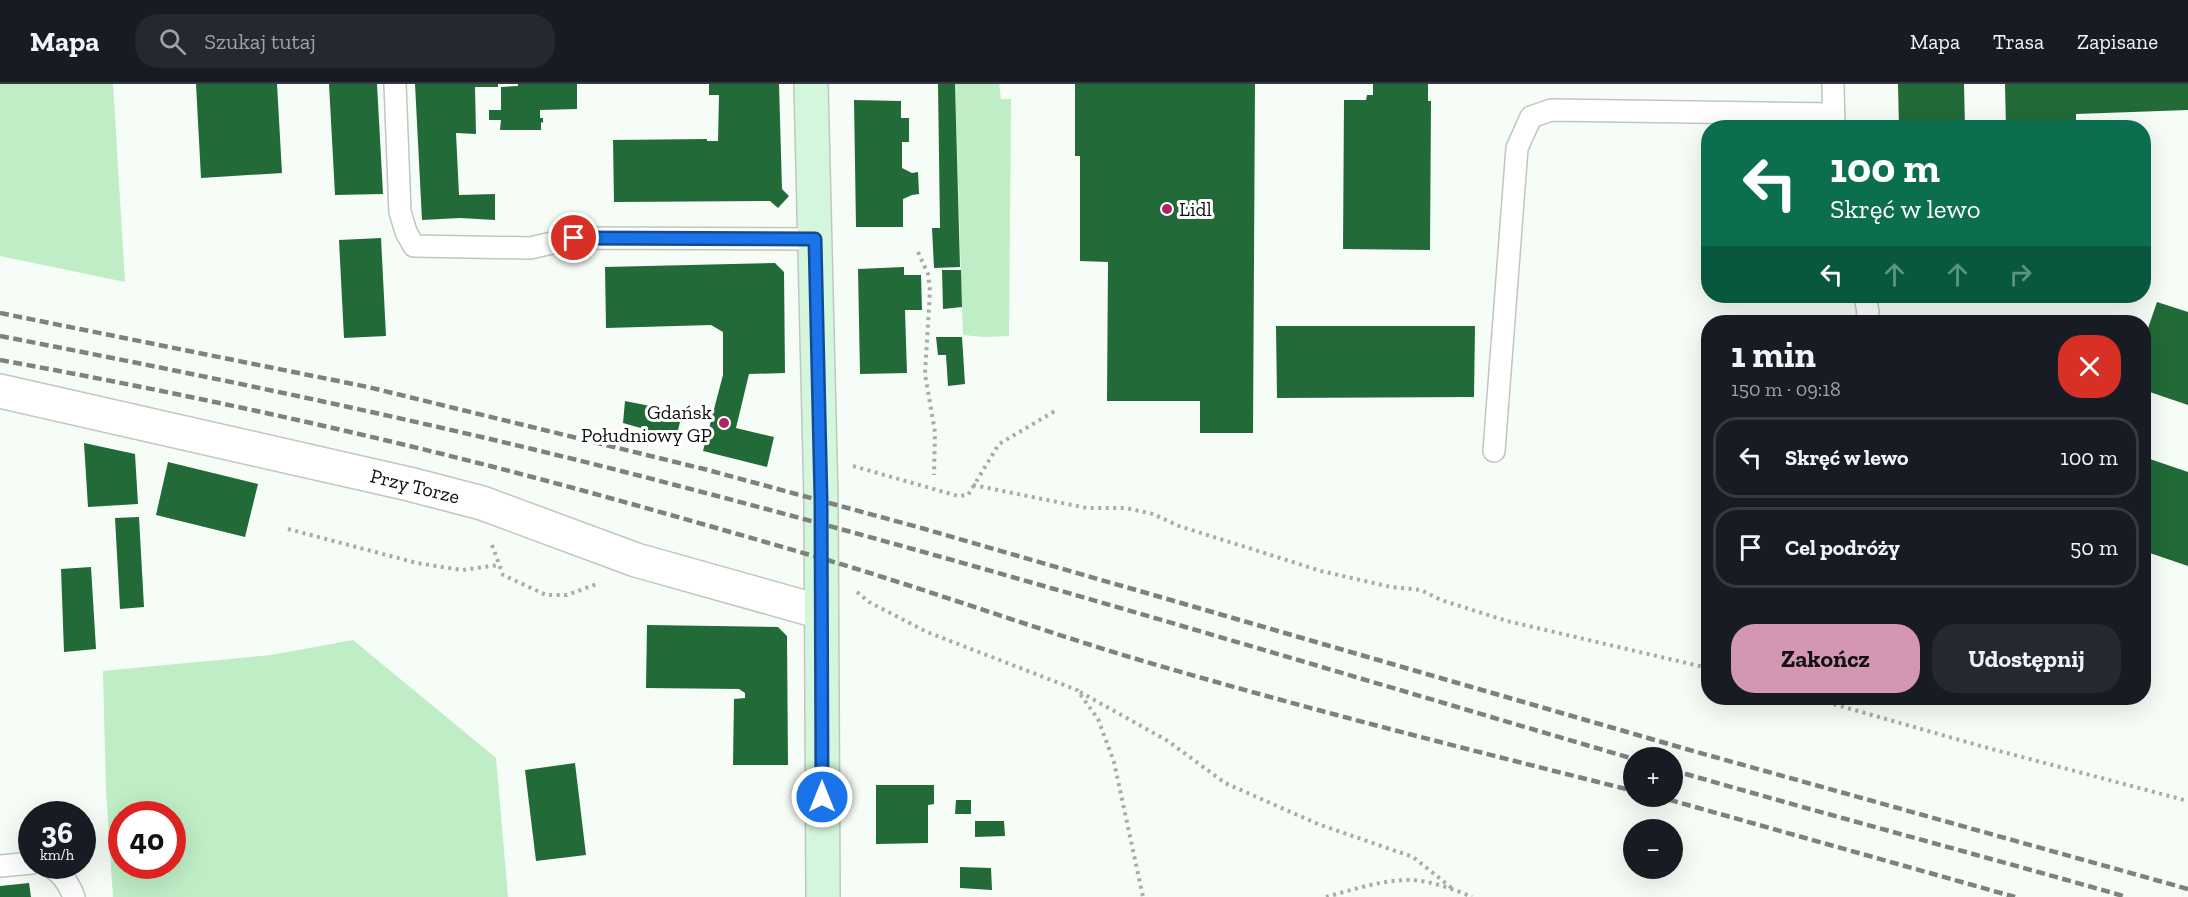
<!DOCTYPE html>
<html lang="pl">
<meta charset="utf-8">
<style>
:root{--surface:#171b24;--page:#242831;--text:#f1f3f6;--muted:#9ea1a6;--line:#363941;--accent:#d396b3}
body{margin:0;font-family:"Zilla Slab",serif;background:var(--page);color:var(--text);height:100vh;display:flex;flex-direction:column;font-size:22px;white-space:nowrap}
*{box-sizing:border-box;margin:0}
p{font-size:20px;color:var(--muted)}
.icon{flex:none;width:33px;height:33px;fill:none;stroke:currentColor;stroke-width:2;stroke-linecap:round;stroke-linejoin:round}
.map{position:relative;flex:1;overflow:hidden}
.drawer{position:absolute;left:1701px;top:231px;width:450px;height:390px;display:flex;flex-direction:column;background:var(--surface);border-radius:24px;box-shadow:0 6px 24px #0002}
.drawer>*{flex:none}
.top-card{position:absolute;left:1701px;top:36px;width:450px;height:183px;border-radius:24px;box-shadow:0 6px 24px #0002;background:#0b6e4f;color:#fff;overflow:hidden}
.controls{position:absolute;left:1623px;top:663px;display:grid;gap:12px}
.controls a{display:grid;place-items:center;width:60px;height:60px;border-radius:50%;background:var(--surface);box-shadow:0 6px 24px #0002;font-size:30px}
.speed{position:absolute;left:18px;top:717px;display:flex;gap:12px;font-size:30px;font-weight:700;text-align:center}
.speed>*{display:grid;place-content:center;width:78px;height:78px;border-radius:50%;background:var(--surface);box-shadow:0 6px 24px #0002;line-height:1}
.speed small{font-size:15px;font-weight:400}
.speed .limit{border:9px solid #d22;background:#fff;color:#111}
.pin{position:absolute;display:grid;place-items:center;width:51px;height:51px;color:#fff;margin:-26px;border:3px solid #fff;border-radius:50%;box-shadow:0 2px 6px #0007}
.me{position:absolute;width:66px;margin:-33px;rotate:0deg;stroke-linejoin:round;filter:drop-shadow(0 0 4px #0008)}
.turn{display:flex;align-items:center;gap:21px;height:126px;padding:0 30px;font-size:27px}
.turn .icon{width:78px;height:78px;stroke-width:2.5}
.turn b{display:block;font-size:42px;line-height:51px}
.lanes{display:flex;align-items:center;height:57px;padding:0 30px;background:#0003;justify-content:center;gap:30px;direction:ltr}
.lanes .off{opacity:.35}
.round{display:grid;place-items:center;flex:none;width:63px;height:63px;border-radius:24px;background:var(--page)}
.overview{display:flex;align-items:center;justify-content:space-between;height:102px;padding:0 30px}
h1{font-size:36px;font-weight:800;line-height:45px}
.primary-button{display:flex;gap:12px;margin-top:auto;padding:12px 30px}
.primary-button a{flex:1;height:69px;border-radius:24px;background:var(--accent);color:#111;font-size:24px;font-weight:800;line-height:69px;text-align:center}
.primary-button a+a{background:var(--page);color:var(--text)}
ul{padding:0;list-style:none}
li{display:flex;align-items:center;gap:18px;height:81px;margin:0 12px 9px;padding:0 18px;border:3px solid var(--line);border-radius:24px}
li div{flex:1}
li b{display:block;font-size:22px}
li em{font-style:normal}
header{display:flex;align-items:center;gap:36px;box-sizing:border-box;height:84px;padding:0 30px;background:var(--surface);border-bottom:2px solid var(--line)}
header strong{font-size:28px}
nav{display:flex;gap:33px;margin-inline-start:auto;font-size:21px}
.search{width:420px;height:54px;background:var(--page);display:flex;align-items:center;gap:15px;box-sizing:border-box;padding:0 21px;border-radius:24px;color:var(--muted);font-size:22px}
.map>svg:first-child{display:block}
</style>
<header>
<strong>Mapa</strong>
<div class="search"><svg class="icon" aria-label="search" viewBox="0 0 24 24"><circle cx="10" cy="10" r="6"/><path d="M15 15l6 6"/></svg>Szukaj tutaj</div>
<nav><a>Mapa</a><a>Trasa</a><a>Zapisane</a></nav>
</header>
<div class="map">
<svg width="2188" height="813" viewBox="0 0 2188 813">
<rect width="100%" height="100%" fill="#f6fcf6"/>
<path fill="#beedc6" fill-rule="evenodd" d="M0 0H113L125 198 0 172Z
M955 0H999L1001 15H1011L1009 252 984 253 963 251Z
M353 556 496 674 508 813H113L106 706 103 587 271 571ZM122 730H172V782H122Z"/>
<path fill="#226a37" d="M196 0H277L282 89 201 94Z
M329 0H377L383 110 335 111Z
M415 0H498V3H475L476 50 456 49 459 111 495 110V136L460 134 422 136Z
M518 0H577V25L540 26V34H543V39L541 38V46H500L501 36H489V26H501V3L518 2Z
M709 0H779L782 105 789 112 778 124 770 117 614 118 613 56 707 55V57H718L719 11H709Z
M938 0H955L960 183 934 184 932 144H940Z
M1075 0H1255L1253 349H1200V317H1107L1108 178 1080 177V72H1075Z
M1373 0H1428V17H1431L1430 166 1343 165 1344 16H1366L1367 11H1373Z
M1898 0H1964L1965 44H1899Z
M2005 0H2188V26L2076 30V44H2006Z
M854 16 901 17V34H909V58H902V84L912 89 918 88 919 110 912 111 903 115V143H856Z
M381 154 386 252 344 254 339 156Z
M775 179 784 188 785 289 749 290 736 344 774 353 767 383 703 367 723 291V248L711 241 606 244 605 183Z
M904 183V191H921L922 226H905L907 289 860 290 858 185Z
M942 186H961L962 223 943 225Z
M2157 218 2188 228V321L2144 306V256Z
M1276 242H1475L1474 313 1277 314Z
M936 253H962L965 300 948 302 946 271H938Z
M625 317 650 322 649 325 681 334 676 354 623 339Z
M84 359 135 370 138 420 88 423Z
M2144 373 2188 388V482L2144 467Z
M168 378 258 400 245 453 156 431Z
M139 433 144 523 120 525 115 434Z
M91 483 96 565 64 568 61 485Z
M647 541 778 543 787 552 788 681H733L734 615 745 614V609L739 605 646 604Z
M575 679 586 771 536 777 525 686Z
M876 701H934V720L928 721V759L876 760Z
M956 716H971V730H955Z
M975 737H1004L1005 752 975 753Z
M960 783 991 784 992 806 960 804Z
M29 799 31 813H0V802Z"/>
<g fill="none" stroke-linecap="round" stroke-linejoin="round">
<g stroke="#c1c6c1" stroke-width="24">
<path id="lane" d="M395 0 400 128 406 148 414 162 530 164 574 154 815 155
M1833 0 1834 44
M1865 212 1868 228 1866 238
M1494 367 1517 64 1531 33 1551 26 1834 30
M0 782 32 779
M48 782C61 787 69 800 74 813"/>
</g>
<g stroke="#c1c6c1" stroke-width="36">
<path id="street" d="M0 307 409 400 482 419 636 476 821 528"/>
</g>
<g stroke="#c1c6c1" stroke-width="36">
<path id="secondary" d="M811 0 821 416 823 813"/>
</g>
<path stroke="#a8aca8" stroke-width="4" stroke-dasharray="3 4.5" stroke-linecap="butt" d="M918 168 928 190 930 207 925 290 935 348 934 391
M853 382 958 412 968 411 999 360 1055 327
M973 401 1087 424H1126L1153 430 1179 442 1321 487 1391 503 1421 506 1441 516 1507 537 1708 584
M288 445 417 479 462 486 499 481
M492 461 503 491 546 511H567L597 500
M857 508 869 518 927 548 1077 606 1098 635 1114 678 1143 813
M1080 608 1168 657 1225 699 1318 740 1413 773 1453 805
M1812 614 1988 664 2188 717
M1326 813C1352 806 1381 796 1409 796 1428 796 1454 805 1472 813"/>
<use href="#lane" stroke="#fff" stroke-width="21"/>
<use href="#street" stroke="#fff" stroke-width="33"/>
<use href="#secondary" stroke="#d4f6dc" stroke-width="33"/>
<path stroke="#7e817e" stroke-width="4.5" stroke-dasharray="9 4.5" stroke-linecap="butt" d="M0 229 368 303 704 385 925 445 1686 665 2188 805
M0 252C228 296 455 343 679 402 999 485 1316 582 1634 675
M0 276C198 312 395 355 588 408 665 429 741 451 817 473 923 504 1027 542 1133 574 1299 623 1466 665 1634 707
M1672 686C1824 730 1976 770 2127 813
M1656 712 2015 813"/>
</g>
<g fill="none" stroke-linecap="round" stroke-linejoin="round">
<g stroke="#114b97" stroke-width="15">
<path id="route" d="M574 154 815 155 821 416 822 713"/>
</g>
<use href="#route" stroke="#1a73e8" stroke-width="10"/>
</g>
<g fill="#af2461" stroke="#fff" stroke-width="2">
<circle cx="1167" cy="125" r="6"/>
<circle cx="724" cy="339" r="6"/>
</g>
<g text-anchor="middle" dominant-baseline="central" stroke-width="6" stroke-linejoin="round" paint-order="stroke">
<g font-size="20" fill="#0f100f" stroke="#fff" text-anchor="start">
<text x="1179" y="125">Lidl</text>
<text x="712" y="328" text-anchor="end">Gdańsk<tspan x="712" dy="23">Południowy GP</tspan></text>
</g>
<g font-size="20" fill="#0f100f" stroke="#fff">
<text transform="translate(415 402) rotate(14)">Przy Torze</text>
</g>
</g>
</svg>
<div class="controls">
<a>+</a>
<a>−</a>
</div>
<div class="speed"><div>36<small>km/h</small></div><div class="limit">40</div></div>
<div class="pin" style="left:574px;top:154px;background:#d93025"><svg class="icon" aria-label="arrive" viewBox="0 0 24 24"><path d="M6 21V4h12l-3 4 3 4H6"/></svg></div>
<svg class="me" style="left:822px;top:713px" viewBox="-20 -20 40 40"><circle r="17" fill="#1a73e8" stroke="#fff" stroke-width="3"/><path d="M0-11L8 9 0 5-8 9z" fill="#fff"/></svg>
<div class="top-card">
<div class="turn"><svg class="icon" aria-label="left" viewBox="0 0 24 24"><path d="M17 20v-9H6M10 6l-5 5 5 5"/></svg><div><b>100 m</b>Skręć w lewo</div></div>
<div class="lanes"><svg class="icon" aria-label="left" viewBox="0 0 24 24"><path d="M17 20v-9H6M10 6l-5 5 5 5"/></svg><svg class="icon off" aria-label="ahead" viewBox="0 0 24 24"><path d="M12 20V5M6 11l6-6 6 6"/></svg><svg class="icon off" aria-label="ahead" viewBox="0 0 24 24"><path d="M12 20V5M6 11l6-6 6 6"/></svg><svg class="icon off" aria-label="right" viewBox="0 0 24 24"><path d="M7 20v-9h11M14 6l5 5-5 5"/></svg></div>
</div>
<section class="drawer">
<div class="overview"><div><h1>1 min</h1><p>150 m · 09:18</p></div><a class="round" style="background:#d93025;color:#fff"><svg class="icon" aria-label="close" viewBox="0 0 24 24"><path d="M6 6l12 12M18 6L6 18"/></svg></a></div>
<ul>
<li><svg class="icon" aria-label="left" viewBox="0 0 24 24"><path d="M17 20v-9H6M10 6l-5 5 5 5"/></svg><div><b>Skręć w lewo</b></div><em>100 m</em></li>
<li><svg class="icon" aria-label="arrive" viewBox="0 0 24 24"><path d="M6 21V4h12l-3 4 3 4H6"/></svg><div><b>Cel podróży</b></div><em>50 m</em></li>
</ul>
<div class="primary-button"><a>Zakończ</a><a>Udostępnij</a></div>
</section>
</div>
